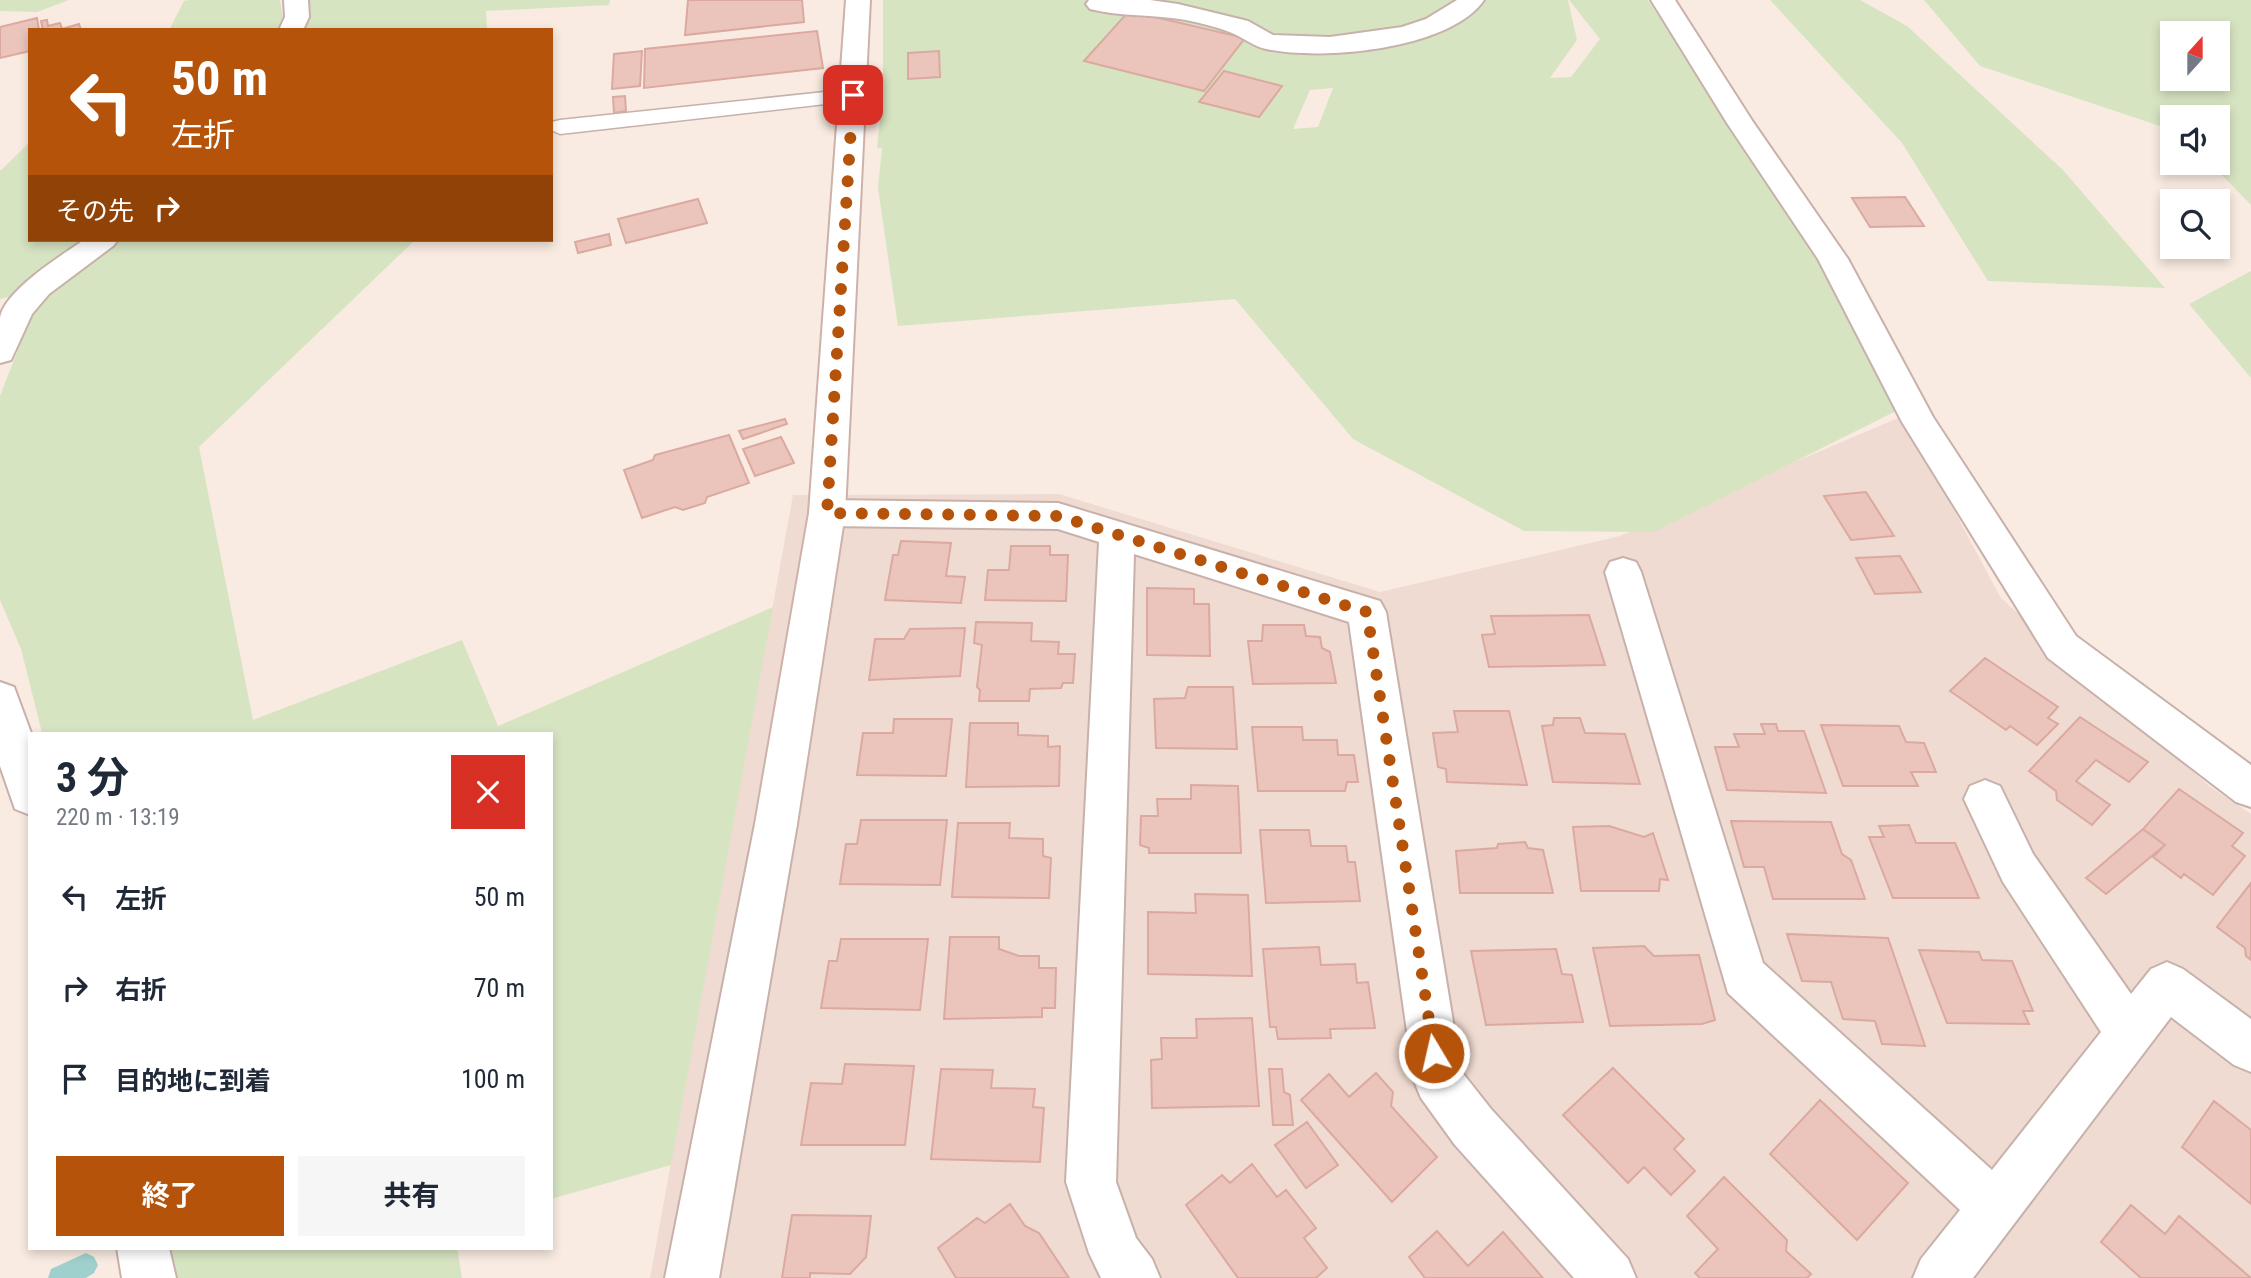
<!DOCTYPE html>
<html lang="ja">
<meta charset="utf-8">
<style>
:root{--surface:#fff;--page:#f6f6f7;--text:#1f2937;--muted:#747a83;--accent:#b45309}
body{margin:0;font-family:"Roboto Condensed","Noto Sans JP",sans-serif;background:var(--page);color:var(--text);height:100vh;display:flex;flex-direction:column;font-size:26px;white-space:nowrap}
*{box-sizing:border-box;margin:0}
p{font-size:23px;color:var(--muted)}
.icon{flex:none;width:38px;height:38px;fill:none;stroke:currentColor;stroke-width:2;stroke-linecap:round;stroke-linejoin:round}
.map{position:relative;flex:1;overflow:hidden}
.details{position:absolute;left:28px;top:732px;width:525px;height:518px;display:flex;flex-direction:column;background:var(--surface);border-radius:0px;box-shadow:0 4px 10px #0003}
.details>*{flex:none}
.top-card{position:absolute;left:28px;top:28px;width:525px;height:214px;border-radius:0px;box-shadow:0 4px 10px #0003;background:#b45309;color:#fff;overflow:hidden}
.needle{width:46px;rotate:21deg}
.buttons{position:absolute;left:2160px;top:21px;display:grid;gap:14px}
.buttons a{display:grid;place-items:center;width:70px;height:70px;border-radius:0px;background:var(--surface);box-shadow:0 4px 10px #0003;font-size:35px}
.pin{position:absolute;display:grid;place-items:center;width:60px;height:60px;color:#fff;margin:-30px;border-radius:14px;box-shadow:0 4px 10px #0006}
.me{position:absolute;width:77px;margin:-38px;rotate:351deg;stroke-linejoin:round;filter:drop-shadow(0 0 5px #0008)}
.turn{display:flex;align-items:center;gap:24px;height:147px;padding:0 28px;font-size:32px}
.turn .icon{width:91px;height:91px;stroke-width:2.5}
.turn b{display:block;font-size:49px;line-height:60px}
.then{display:flex;align-items:center;height:66px;padding:0 28px;background:#0003;gap:14px;font-size:26px}
.round{display:grid;place-items:center;flex:none;width:74px;height:74px;border-radius:0px;background:var(--page)}
.headline{display:flex;align-items:center;justify-content:space-between;height:119px;padding:0 28px}
h1{font-size:42px;font-weight:700;line-height:52px}
.action{display:flex;gap:14px;margin-top:auto;padding:14px 28px}
.action a{flex:1;height:80px;border-radius:0px;background:var(--accent);color:#fff;font-size:28px;font-weight:700;line-height:80px;text-align:center}
.action a+a{background:var(--page);color:var(--text)}
ul{padding:0;list-style:none}
li{display:flex;align-items:center;gap:21px;height:91px;padding:0 28px}
li div{flex:1}
li b{display:block;font-size:26px}
li em{font-style:normal}
.map>svg:first-child{display:block}
</style>
<div class="map">
<svg width="2251" height="1278" viewBox="0 0 2251 1278">
<rect width="100%" height="100%" fill="#f9ebe1"/>
<path fill="#efdbd1" d="M1903 416 2001 598 2209 786 2251 814V1278H650L793 495 1059 494 1380 592 1620 536Z"/>
<path fill="#d7e4c2" fill-rule="evenodd" d="M0 0H69L37 12 0 11Z
M188 0H280L283 19 278 30H169L184 1Z
M309 0H610L609 5 486 11 487 30H302L309 12Z
M883 0H1568L1577 40 1550 78 1571 77 1600 39 1569 0H1648L1820 262 1896 411 1654 532 1524 531 1353 439 1235 299 898 326 878 188 882 148H877L883 92ZM1333 88 1318 127 1293 129 1310 90Z
M1770 0H1860L1907 26 2063 170 2165 288 1988 281 1902 143Z
M1924 0H2251V205L2210 163H2217V117H2172V130L1980 66ZM2172 33H2217V79H2172Z
M30 142V240H86L17 295 0 299V171Z
M117 240H415L199 447 253 720 462 640 498 726 773 607 671 1165 551 1199V733H42L21 649 0 600V396L35 306 51 289Z
M2251 271V378L2189 304Z
M170 1248H457L462 1278H178Z"/>
<g fill="none" stroke-linecap="round" stroke-linejoin="round">
<path fill="#a0d0cd" fill-rule="evenodd" d="M86 1253 94 1257 98 1265 94 1273 86 1278H48L51 1269Z"/>
</g>
<path fill="#ebc5bc" stroke="#dba99f" stroke-width="2" d="M688 0H802L804 22 685 35Z
M1129 11 1245 38 1204 91 1084 61Z
M37 18 39 30H30V51L0 58V27Z
M47 20 48 26 60 23 62 29 79 24 81 30H43L41 21Z
M817 31 823 68 644 88 645 49Z
M642 51 640 86 612 89 614 54Z
M939 51 940 77 908 79V53Z
M1224 71 1282 86 1259 117 1199 102Z
M625 96 626 111 614 113 613 97Z
M1905 197 1924 226 1870 227 1852 198Z
M698 199 707 223 626 243 618 219Z
M609 234 611 245 578 253 575 242Z
M785 419 787 424 743 439 739 431Z
M729 435 749 483 707 497 705 503 683 510 675 507 642 518 624 470 653 460 655 455Z
M781 437 794 463 755 476 743 449Z
M1866 492 1894 536 1851 540 1824 496Z
M901 541 951 543 946 576 965 577 961 603 885 600 893 555H898Z
M1011 546H1050V555H1068L1066 601 985 600 988 570H1009Z
M1900 556 1921 592 1875 594 1856 558Z
M1147 588 1194 589V604H1209L1210 656 1147 655Z
M1589 615 1605 665 1489 667 1482 635 1495 634 1491 616Z
M976 622 1032 623 1031 641 1059 642 1058 654H1075L1073 683H1063L1061 688 1030 689 1029 701H979L980 690 977 687 982 645 974 643Z
M1263 625H1304L1306 636 1320 637 1322 648 1330 652 1336 683 1253 684 1248 641H1262Z
M965 628 960 676 869 680 875 639H904L910 629Z
M1985 658 2058 707 2048 718 2058 724 2037 745 2010 726 2006 730 1950 691Z
M1188 687H1233L1237 749 1156 748 1154 699 1185 698Z
M1454 711H1509L1527 785 1447 782 1446 769 1438 767 1433 733 1458 732Z
M2080 717 2148 762 2129 782 2096 760 2076 781 2110 805 2092 825 2057 800 2056 791 2029 771Z
M1554 718H1580L1585 733 1625 734 1640 784 1553 782 1542 726 1553 725Z
M894 719H952L946 776 857 775 863 733H893Z
M970 723H1018V735L1048 736V747L1060 746 1059 786 966 787Z
M1761 724H1776L1778 731H1804L1826 793 1727 790 1715 747H1739L1734 734H1765Z
M1821 725 1899 726 1906 742 1924 743 1936 772H1911L1918 786H1843Z
M1252 727H1302L1303 740H1337L1338 755H1354L1358 782H1347L1345 791H1258Z
M1191 785 1238 786 1241 853H1149V848L1140 845 1141 816H1158L1157 799H1191Z
M2179 789 2243 833 2232 846 2245 856 2213 895 2184 874 2181 878 2153 857 2165 845 2143 829Z
M861 820H947L940 885 840 884 846 844H857Z
M1731 821 1831 822 1842 854 1851 860 1865 899H1773L1764 867H1744Z
M958 823H1010L1009 838 1043 839V856L1051 858 1049 898 952 897Z
M1909 825 1916 843H1955L1979 898H1893L1869 837H1884L1879 826Z
M1609 826 1644 837 1653 833 1668 880 1660 879 1659 891H1581L1573 827Z
M2143 829 2165 845 2106 894 2086 878Z
M1260 830H1309L1311 846H1346L1348 862H1355L1360 901 1266 903Z
M1525 842 1528 848 1543 850 1553 893H1460L1456 851 1497 848 1498 844Z
M2251 883V960L2246 956 2245 948 2217 927Z
M1195 894 1248 895 1252 976 1148 974V912L1196 913Z
M1787 934 1888 938 1925 1046 1882 1044 1875 1021 1843 1019 1831 982 1802 981Z
M950 937H999V949L1019 956H1039V968H1056L1055 1008H1042V1017L944 1019Z
M841 939H928L920 1010 821 1008 829 961H837Z
M1644 946 1654 956 1699 955 1715 1020 1702 1024 1610 1026 1593 948Z
M1319 947 1321 965 1355 964 1357 983 1368 982 1375 1028 1330 1029 1331 1038 1278 1039 1276 1027H1270L1263 949Z
M1556 949 1562 974 1572 975 1583 1022 1486 1025 1471 951Z
M1919 950 1979 952 1982 960 2012 961 2033 1011H2023L2029 1024 1947 1023Z
M1252 1018 1259 1106 1152 1108 1151 1060 1162 1059 1161 1038H1197L1196 1019Z
M845 1064 914 1066 905 1145H801L811 1083 842 1084Z
M1613 1068 1684 1139 1674 1149 1695 1171 1671 1195 1644 1167 1628 1183 1563 1115Z
M941 1069 993 1070 991 1088 1035 1089 1033 1107 1044 1108 1040 1162 931 1159Z
M1269 1069H1282L1284 1092 1290 1095 1293 1125H1273Z
M1376 1073 1393 1092 1391 1106 1437 1157 1392 1202 1301 1100 1329 1074 1349 1097Z
M1820 1100 1908 1183 1857 1240 1770 1154Z
M2214 1101 2251 1130V1204L2182 1147Z
M1307 1122 1338 1165 1306 1188 1275 1145Z
M1252 1164 1277 1197 1286 1190 1316 1228 1304 1238 1327 1268 1316 1278H1238L1186 1205 1222 1175 1230 1183Z
M1724 1177 1787 1240 1786 1251 1811 1274 1807 1278H1700L1695 1273 1718 1249 1687 1216Z
M1010 1204 1025 1226 1039 1233 1069 1278H956L938 1248 977 1218 985 1223Z
M2131 1205 2165 1234 2179 1216 2251 1278H2141L2101 1242Z
M792 1215 871 1216 866 1257 850 1274 810 1273V1278H782Z
M1437 1231 1468 1266 1503 1232 1543 1278H1425L1409 1257Z"/>
<g fill="none" stroke-linecap="round" stroke-linejoin="round">
<g stroke="#c8b1aa" stroke-width="3">
<path id="lane" d="M853 89 861 90 864 95 861 100 560 134 551 130 552 122 560 120Z"/>
</g>
<g stroke="#c8b1aa" stroke-width="4">
<path id="street" d="M284 0H308L309 17 303 30H279L285 17Z
M1089 0H1150L1178 4 1248 21 1273 35 1330 37 1402 27 1426 19 1457 0H1484C1450 50 1320 61 1266 49 1253 46 1244 38 1232 33 1217 27 1201 23 1186 20 1154 14 1120 17 1090 9L1086 4Z
M1651 0H1675L1753 122 1848 259 1933 417 2076 636 2251 765V807L2236 802 2048 658 1902 422 1818 259 1727 123Z
M84 240H118L113 246 49 294 32 314 11 360 0 363C0 348 0 332 0 318 4 291 62 255 84 240Z
M827 500 1058 503 1380 601 1386 612 1461 1071 1491 1109 1628 1259 1636 1278H1574L1455 1145 1421 1098 1414 1081 1349 622 1134 554 1116 1182 1136 1238 1152 1259 1160 1278H1101L1089 1253 1066 1182 1099 542 1058 529 827 526 814 522 809 513 814 504Z
M1623 558 1636 562 1641 572 1763 963 1992 1170 2101 1032 2003 882 1964 799 1970 786 1985 780 2000 786 2033 854 2131 994 2151 969 2167 962 2183 969 2251 1019V1072L2234 1065 2171 1017 1973 1278H1913L1921 1259 1960 1210 1728 993 1605 572 1610 562Z
M0 682 14 687 31 733 30 815 15 809 0 766Z
M776 805 791 810 797 824 719 1278H665L755 824 761 810Z
M117 1248H169L176 1278H122Z"/>
</g>
<g stroke="#cdb2aa" stroke-width="4">
<path id="secondary" d="M846 0H870L845 513 797 824 791 838 776 843 761 838 755 824 809 513Z"/>
</g>
<use href="#lane" fill="#fff" fill-rule="evenodd"/>
<use href="#street" fill="#fff" fill-rule="evenodd"/>
<use href="#secondary" fill="#fff" fill-rule="evenodd"/>
</g>
<g fill="none" stroke-linecap="round" stroke-linejoin="round">
<path stroke="#b45309" stroke-width="12" stroke-dasharray="0 21.6" d="M853 95 827 513 1058 516 1367 612 1434 1053"/>
</g>
</svg>
<div class="buttons">
<a><svg class="needle" viewBox="-14 -14 28 28"><path d="M0-13l5 13h-10z" fill="#e53935"/><path d="M0 13l5-13h-10z" fill="#747a83"/></svg></a>
<a><svg class="icon" aria-label="sound" viewBox="0 0 24 24"><path d="M4 9h4l5-4v14l-5-4H4zM17 9q2 3 0 6"/></svg></a>
<a><svg class="icon" aria-label="search" viewBox="0 0 24 24"><circle cx="10" cy="10" r="6"/><path d="M15 15l6 6"/></svg></a>
</div>
<div class="pin" style="left:853px;top:95px;background:#d93025"><svg class="icon" aria-label="arrive" viewBox="0 0 24 24"><path d="M6 21V4h12l-3 4 3 4H6"/></svg></div>
<svg class="me" style="left:1434px;top:1053px" viewBox="-20 -20 40 40"><circle r="17" fill="#b45309" stroke="#fff" stroke-width="3"/><path d="M0-11L8 9 0 5-8 9z" fill="#fff"/></svg>
<div class="top-card">
<div class="turn"><svg class="icon" aria-label="left" viewBox="0 0 24 24"><path d="M17 20v-9H6M10 6l-5 5 5 5"/></svg><div><b>50 m</b>左折</div></div>
<div class="then">その先<svg class="icon" aria-label="right" viewBox="0 0 24 24"><path d="M7 20v-9h11M14 6l5 5-5 5"/></svg></div>
</div>
<section class="details">
<div class="headline"><div><h1>3 分</h1><p>220 m · 13:19</p></div><a class="round" style="background:#d93025;color:#fff"><svg class="icon" aria-label="close" viewBox="0 0 24 24"><path d="M6 6l12 12M18 6L6 18"/></svg></a></div>
<ul>
<li><svg class="icon" aria-label="left" viewBox="0 0 24 24"><path d="M17 20v-9H6M10 6l-5 5 5 5"/></svg><div><b>左折</b></div><em>50 m</em></li>
<li><svg class="icon" aria-label="right" viewBox="0 0 24 24"><path d="M7 20v-9h11M14 6l5 5-5 5"/></svg><div><b>右折</b></div><em>70 m</em></li>
<li><svg class="icon" aria-label="arrive" viewBox="0 0 24 24"><path d="M6 21V4h12l-3 4 3 4H6"/></svg><div><b>目的地に到着</b></div><em>100 m</em></li>
</ul>
<div class="action"><a>終了</a><a>共有</a></div>
</section>
</div>
